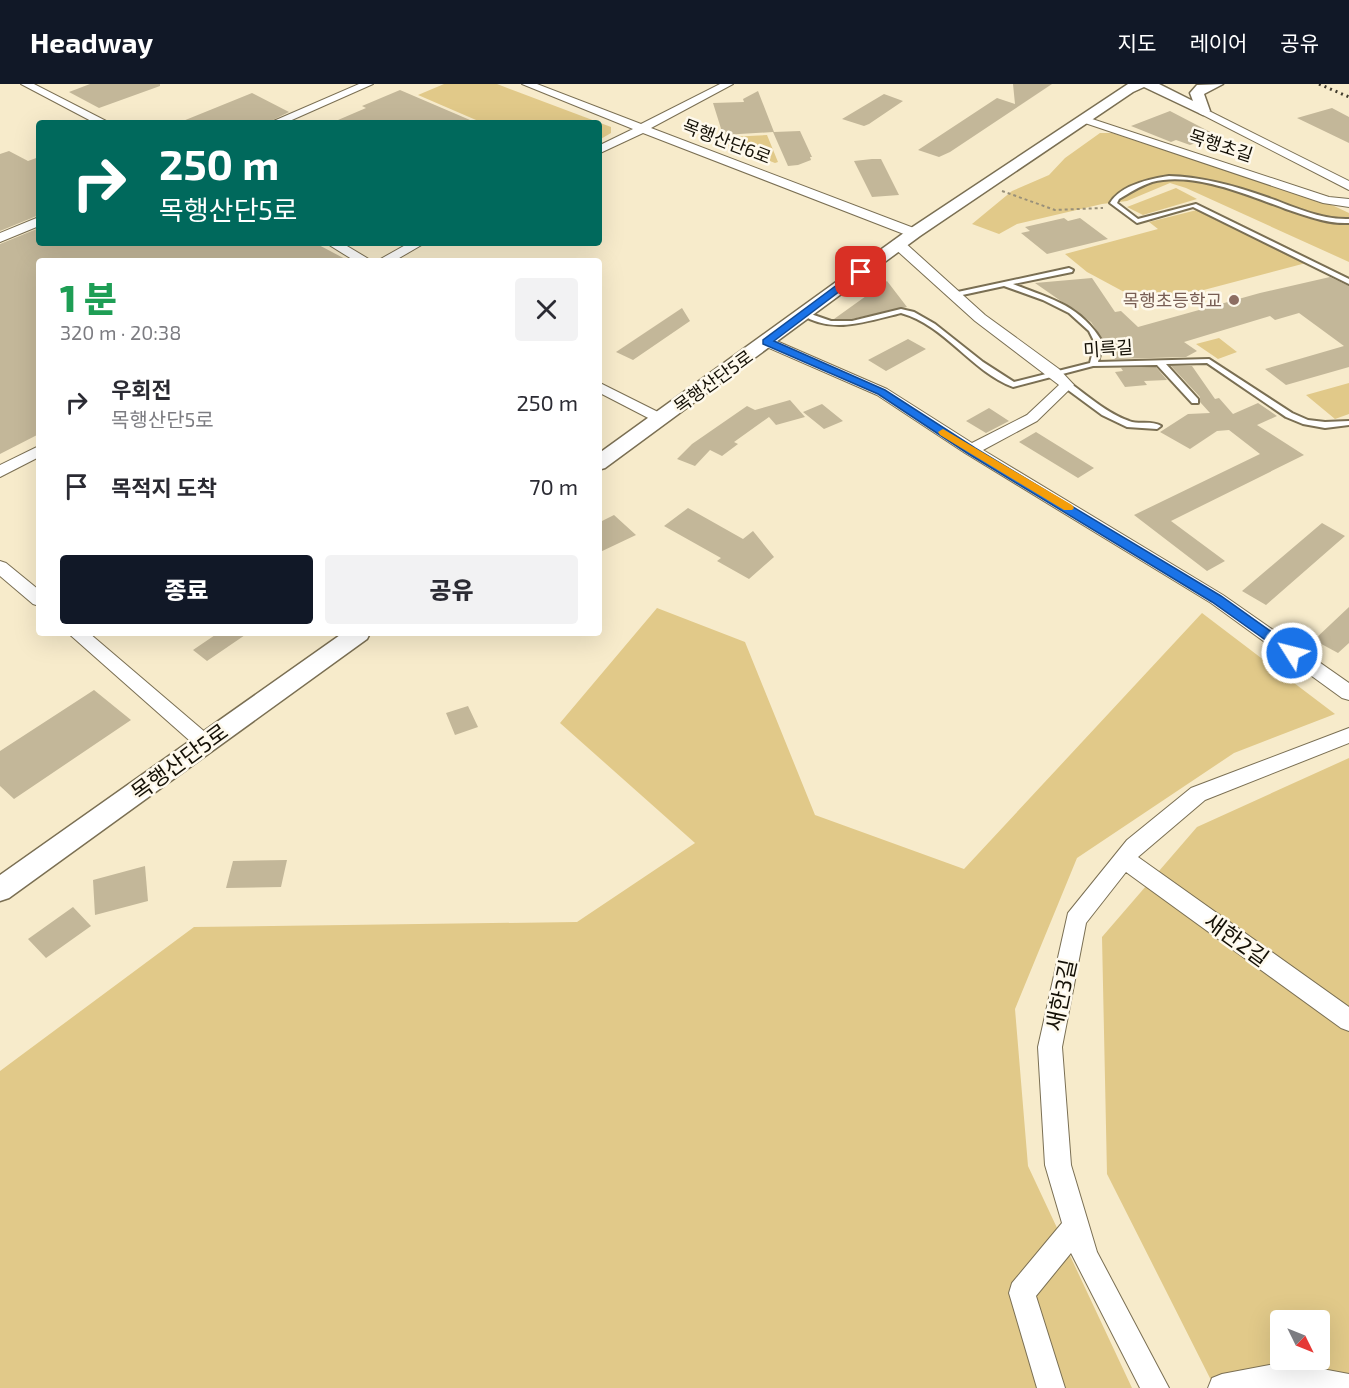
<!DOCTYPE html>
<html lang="ko">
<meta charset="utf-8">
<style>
:root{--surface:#fff;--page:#f2f2f3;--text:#2b2b33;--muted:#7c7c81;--accent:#111827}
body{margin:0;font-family:"Exo 2","Noto Sans KR",sans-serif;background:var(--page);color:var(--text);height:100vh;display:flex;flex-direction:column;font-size:22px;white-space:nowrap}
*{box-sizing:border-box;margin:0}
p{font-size:20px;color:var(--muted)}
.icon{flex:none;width:33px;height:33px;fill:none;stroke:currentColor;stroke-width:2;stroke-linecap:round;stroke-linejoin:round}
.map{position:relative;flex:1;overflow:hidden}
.sheet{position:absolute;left:36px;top:174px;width:566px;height:378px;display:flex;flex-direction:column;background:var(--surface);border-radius:6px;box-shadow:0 6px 24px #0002}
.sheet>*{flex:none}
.guide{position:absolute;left:36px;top:36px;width:566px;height:126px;border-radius:6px;box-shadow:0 6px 24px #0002;background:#00695c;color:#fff;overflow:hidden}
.needle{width:39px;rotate:133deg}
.controls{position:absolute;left:1270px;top:1226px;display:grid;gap:12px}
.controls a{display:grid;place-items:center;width:60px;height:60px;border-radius:6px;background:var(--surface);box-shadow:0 6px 24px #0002;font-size:30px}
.pin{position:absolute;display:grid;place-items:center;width:51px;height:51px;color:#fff;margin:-26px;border-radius:12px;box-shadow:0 3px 9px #0006}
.me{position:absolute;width:66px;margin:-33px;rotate:306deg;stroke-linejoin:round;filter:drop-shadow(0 0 4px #0008)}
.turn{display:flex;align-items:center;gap:21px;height:126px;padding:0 24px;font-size:27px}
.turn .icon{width:78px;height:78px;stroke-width:2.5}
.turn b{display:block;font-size:42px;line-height:51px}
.round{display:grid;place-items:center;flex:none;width:63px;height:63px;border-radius:6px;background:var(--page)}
.overview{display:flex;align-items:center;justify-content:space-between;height:102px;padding:0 24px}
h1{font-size:36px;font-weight:800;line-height:45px;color:#1e9e55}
.cta{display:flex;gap:12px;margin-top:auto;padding:12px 24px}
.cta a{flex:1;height:69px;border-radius:6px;background:var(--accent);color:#fff;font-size:24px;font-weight:800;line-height:69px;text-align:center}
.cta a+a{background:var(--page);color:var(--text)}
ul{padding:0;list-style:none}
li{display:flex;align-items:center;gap:18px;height:84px;padding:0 24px}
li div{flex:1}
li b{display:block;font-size:22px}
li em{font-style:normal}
header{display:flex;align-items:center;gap:36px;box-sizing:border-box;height:84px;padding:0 30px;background:var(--accent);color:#fff}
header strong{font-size:28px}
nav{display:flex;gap:33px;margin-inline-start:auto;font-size:21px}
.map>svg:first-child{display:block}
</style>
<header>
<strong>Headway</strong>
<nav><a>지도</a><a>레이어</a><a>공유</a></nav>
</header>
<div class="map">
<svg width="1349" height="1304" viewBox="0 0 1349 1304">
<rect width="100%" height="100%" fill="#f7ebcb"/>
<path fill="#e1c989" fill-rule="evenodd" d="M444 0H497L611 43V49L599 56 598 39H483L418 11Z
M1100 49H1112L1334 122 1349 129V178L1186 104 1170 99 1127 117 1102 120 1017 140 999 150 972 140 1012 107 1049 91 1065 74Z
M767 51 778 78 775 79 709 54Z
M1176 104 1197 115 1143 131 1127 123Z
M1197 126 1306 179 1162 217 1126 209 1087 188 1065 170 1158 145 1149 138Z
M1219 254 1237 268 1218 275 1196 260Z
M1349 299V330L1335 335 1306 311Z
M657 524 745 558 815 731 964 785 1202 529 1335 630 1234 669 1077 774 1015 925 1028 1082 1132 1304H0V987L194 843 577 838 695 759 560 639Z
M1349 674V1304H1215L1107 1090 1102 853 1197 743ZM1281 1236H1320V1275H1281Z"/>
<path fill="#c3b799" d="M90 0H160V2L99 24 69 8Z
M1013 0H1052L950 68 939 73 918 66 997 14 1015 20Z
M400 6 477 39H331L366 24 362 22Z
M758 7 774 48 800 47 812 73H810L811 76 798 81 788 82 773 48 723 51 713 19 744 18 743 15Z
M252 9 289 28 267 39H178Z
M884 10 903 17 869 40 864 42 842 35Z
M1332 24 1349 33V59L1297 34Z
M1170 27 1218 52 1190 61 1176 56 1171 58 1131 42Z
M9 67 28 77 39 73V131L0 147V70Z
M872 75H881L899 111 872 113 854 77Z
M1064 134 1068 137 1080 134 1108 155 1047 170 1021 149 1030 147 1025 143Z
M39 144V159H315L349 177H39V350L0 370V160Z
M1330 193 1349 202V283L1286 301 1265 285 1344 262 1299 229 1275 236 1270 232 1184 258 1197 267 1186 273 1115 275 1091 238 1035 199 1092 194 1115 228 1121 227 1138 243 1260 209Z
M887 197 907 223 852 235H834Z
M682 224 690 237 633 276 616 268Z
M908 255 926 265 886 287 868 276Z
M1171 282H1192L1215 315 1219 314 1233 330 1258 319 1277 332 1257 341 1304 371 1171 437 1225 477 1207 487 1134 431 1260 370 1229 346 1217 347 1190 365 1160 348 1188 330 1210 329 1200 318V313Z
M1156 283 1167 296 1144 297 1147 301 1125 303 1115 288 1123 287 1121 284Z
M790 316 805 333 776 341 769 333 734 358 738 360 722 372 710 366 695 382 677 375 692 360 747 322 755 326Z
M822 320 843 337 824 345 803 328Z
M989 324 1009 337 986 349 966 337Z
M1036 348 1094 384 1078 394 1019 358Z
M688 424 743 455 753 447 774 473 749 495 717 477 721 474 664 442Z
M614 431 636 451 598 469V439Z
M1322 439 1345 452 1266 521 1242 507Z
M1349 523V559L1338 569 1314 556Z
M218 549H248L207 577 193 566Z
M94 606 131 636 14 715 0 702V667Z
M468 622 478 643 455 651 446 629Z
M287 776 281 803 226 804 233 777Z
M145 782 148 817 95 831 93 796Z
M73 823 91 842 46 874 28 855Z"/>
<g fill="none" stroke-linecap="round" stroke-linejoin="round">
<g stroke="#7a6f53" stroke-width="4">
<path id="service" d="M1169 92C1204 93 1236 102 1269 114 1294 123 1321 136 1349 135V139C1327 140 1307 132 1286 125 1248 111 1193 87 1152 98 1140 102 1129 109 1119 115L1117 119 1138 135 1196 120 1349 195V200L1193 123 1137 139 1110 119C1121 101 1149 95 1169 92Z
M1069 184 1073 186 1072 188 1013 200C1051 215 1081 221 1103 259L1098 278 1209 275 1292 329 1308 336 1325 338 1349 337V341L1325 344 1303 340 1286 333 1207 279 1166 280 1198 315V319H1192L1157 281 1093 282 1013 303C971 287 945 241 901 229 868 237 832 251 801 230L805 228 831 237H852L901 225 914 228 935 240 983 278 1014 298 1090 279 1095 259 1089 247 1069 229 1043 216 1004 202 953 213 949 211 953 209Z
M1064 299H1070C1089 313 1107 329 1129 337 1139 341 1152 336 1161 342L1157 345 1127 343 1102 331 1064 303Z"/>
</g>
<g stroke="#7a6f53" stroke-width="2">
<path id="minor" d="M21 0H34L110 39H95Z
M359 0H373L285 39H269Z
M522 0H537L641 40 720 0H733L651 44 919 146 920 149 919 152H909L643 49 598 70V62L633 45Z
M1203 24 1349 97V106L1199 29V25Z
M1083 32 1329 113 1349 115V123L1323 119 1079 37V33Z
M39 133V142L0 158V149Z
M898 156 903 157 985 231 1059 285 1074 301 1037 337 983 366 1223 511 1349 599V616L1342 614 1211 519 965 369 877 311 762 261 760 258 762 255H772L887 305 972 359 1027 331 1059 301 975 237 893 163 892 160 893 157Z
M326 159H342L372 177H355Z
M409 159H425L394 177H377Z
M598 298 666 332 669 335 661 340 656 338 598 308Z
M39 362V373L0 393V381Z
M0 477 6 479 39 506V522L33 520 0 492Z
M68 549H89L212 654 215 659 212 664 205 667 198 664Z
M1349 644V659L1205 716 1138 773 1349 923V947L1341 944 1126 788 1086 839 1062 963 1071 1081 1097 1168 1169 1304H1140L1071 1169 1036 1212 1065 1304H1037L1009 1209 1012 1199 1062 1139 1045 1081 1038 963 1068 829 1127 756 1191 704Z
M1285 1278 1349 1290V1304H1208L1212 1294 1222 1290Z"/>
</g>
<g stroke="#7a6f53" stroke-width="3">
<path id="tertiary" d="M1128 0H1159L1193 17 1190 9 1197 1 1223 0 1204 10 1210 27 1203 31 1144 3 1133 8 920 152 605 384 598 386V370L908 146Z
M343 549H370L367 555 9 814 0 817V791Z"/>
</g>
<path stroke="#999079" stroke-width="2" stroke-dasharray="3 3" stroke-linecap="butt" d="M1002 107 1055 126 1103 124"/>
<use href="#service" fill="#fff" fill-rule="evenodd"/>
<use href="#minor" fill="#fff" fill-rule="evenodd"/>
<use href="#tertiary" fill="#fff" fill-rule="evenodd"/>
<path stroke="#413b2d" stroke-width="3" stroke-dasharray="2 4" stroke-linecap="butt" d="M1319 0 1349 13"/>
</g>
<path fill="#1a73e8" stroke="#114b97" stroke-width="1.5" d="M857 186 865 188 774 257 885 306 975 364 1221 512 1297 566 1299 569 1297 572H1288L1212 518 967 369 878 310 763 260V256Z"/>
<path fill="#f59e0b" d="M943 345 1072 421 1074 424 1072 426H1064L940 351 938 348Z"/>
<circle fill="#8d6e63" stroke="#fef9ec" stroke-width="2" cx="1234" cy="216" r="6"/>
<g text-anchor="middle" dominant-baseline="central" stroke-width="5" stroke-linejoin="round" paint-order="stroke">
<g font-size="18" fill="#141006" stroke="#fef9ec">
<text transform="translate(727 57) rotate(21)">목행산단6로</text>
<text transform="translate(1221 61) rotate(18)">목행초길</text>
<text transform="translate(1108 264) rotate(-4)">미륵길</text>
<text transform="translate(713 297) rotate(-36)">목행산단5로</text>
</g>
<g font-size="18" fill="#785e54" stroke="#fef9ec" text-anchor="end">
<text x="1222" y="216">목행초등학교</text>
</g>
<g font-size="22" fill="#141006" stroke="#fef9ec">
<text transform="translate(179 677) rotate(-36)">목행산단5로</text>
<text transform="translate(1237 855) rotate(36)">새한2길</text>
<text transform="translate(1060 911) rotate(-78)">새한3길</text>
</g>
</g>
</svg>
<div class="controls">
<a><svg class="needle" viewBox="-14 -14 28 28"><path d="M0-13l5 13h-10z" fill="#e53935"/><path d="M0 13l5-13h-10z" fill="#7c7c81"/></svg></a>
</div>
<div class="pin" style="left:861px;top:188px;background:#d93025"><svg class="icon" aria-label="arrive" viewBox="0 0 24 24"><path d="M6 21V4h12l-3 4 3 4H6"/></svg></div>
<svg class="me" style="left:1292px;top:569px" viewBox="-20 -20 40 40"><circle r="17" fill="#1a73e8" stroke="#fff" stroke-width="3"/><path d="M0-11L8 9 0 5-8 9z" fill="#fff"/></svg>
<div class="guide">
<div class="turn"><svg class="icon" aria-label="right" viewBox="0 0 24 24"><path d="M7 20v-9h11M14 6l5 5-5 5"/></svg><div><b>250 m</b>목행산단5로</div></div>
</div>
<section class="sheet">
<div class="overview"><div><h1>1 분</h1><p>320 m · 20:38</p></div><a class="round"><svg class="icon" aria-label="close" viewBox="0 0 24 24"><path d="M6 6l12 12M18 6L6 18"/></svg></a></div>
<ul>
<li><svg class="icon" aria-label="right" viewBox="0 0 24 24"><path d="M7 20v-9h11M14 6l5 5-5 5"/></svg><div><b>우회전</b><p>목행산단5로</p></div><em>250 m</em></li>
<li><svg class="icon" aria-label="arrive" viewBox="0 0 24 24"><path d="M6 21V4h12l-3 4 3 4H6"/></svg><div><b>목적지 도착</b></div><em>70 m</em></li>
</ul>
<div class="cta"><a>종료</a><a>공유</a></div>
</section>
</div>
